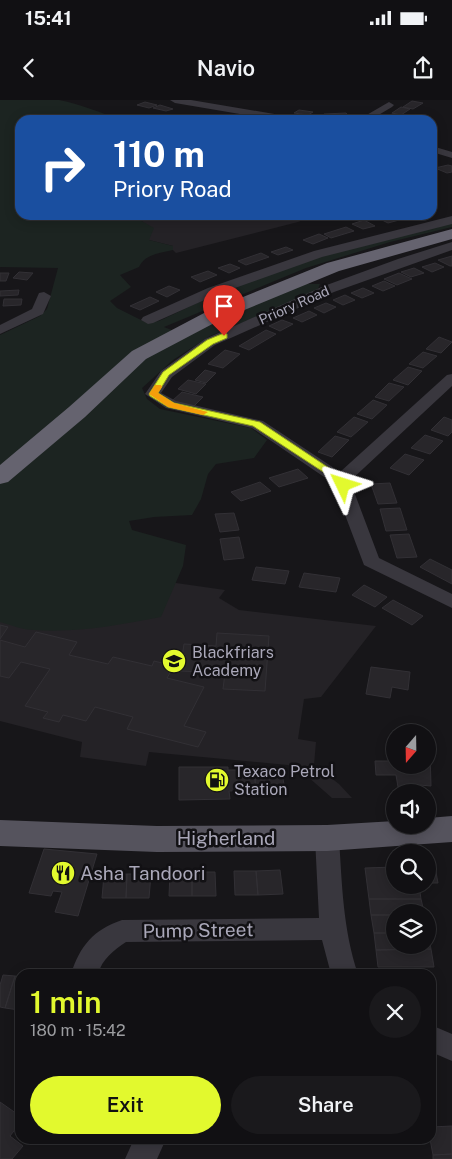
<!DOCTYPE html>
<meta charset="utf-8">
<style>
:root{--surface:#111013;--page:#1a191c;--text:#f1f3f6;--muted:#9c9da0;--line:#303033;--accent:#e2f92e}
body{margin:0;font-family:"Public Sans",sans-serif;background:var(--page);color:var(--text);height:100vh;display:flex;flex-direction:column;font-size:19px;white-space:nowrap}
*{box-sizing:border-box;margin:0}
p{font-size:16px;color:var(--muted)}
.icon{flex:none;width:28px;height:28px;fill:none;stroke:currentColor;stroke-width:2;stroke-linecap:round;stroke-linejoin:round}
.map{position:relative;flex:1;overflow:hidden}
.side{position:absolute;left:15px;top:869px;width:421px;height:175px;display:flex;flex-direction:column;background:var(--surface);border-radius:15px;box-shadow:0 2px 12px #0003,0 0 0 1px var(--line)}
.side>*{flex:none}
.banner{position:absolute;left:15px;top:15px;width:422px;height:105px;border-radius:15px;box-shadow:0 2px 12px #0003,0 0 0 1px var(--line);background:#1a4fa0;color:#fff;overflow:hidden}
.needle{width:32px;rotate:200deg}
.controls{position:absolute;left:386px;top:624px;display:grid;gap:10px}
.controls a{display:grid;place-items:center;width:50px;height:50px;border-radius:50%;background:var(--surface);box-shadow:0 2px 12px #0003,0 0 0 1px var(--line);font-size:25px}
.pin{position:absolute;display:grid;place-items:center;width:42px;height:42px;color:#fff;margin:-51px -21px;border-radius:50% 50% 50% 0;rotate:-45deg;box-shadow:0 0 5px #0007}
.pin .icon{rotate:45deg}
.me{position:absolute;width:55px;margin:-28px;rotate:311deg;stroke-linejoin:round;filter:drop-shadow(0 0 4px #0008)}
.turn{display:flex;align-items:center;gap:18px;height:105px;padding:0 15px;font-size:22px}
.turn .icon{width:65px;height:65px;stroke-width:2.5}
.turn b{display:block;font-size:35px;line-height:42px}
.round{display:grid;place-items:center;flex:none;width:52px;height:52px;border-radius:26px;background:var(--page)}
.head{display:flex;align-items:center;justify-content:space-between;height:85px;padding:0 15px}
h1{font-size:30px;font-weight:600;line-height:38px;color:var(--accent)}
.cta{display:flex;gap:10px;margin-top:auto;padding:10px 15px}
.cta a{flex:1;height:58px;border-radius:30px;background:var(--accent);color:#111;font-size:20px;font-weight:600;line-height:58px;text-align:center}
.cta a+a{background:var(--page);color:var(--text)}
.status{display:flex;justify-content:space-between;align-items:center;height:35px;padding:0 25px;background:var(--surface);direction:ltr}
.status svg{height:14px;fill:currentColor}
header{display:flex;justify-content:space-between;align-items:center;height:65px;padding:0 15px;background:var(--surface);font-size:22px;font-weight:600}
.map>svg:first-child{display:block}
</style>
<div class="status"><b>15:41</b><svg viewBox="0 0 49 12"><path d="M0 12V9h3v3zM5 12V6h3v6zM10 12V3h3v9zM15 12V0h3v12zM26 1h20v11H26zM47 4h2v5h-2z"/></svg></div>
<header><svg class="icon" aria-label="back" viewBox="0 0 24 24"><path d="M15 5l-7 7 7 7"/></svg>Navio<svg class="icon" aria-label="share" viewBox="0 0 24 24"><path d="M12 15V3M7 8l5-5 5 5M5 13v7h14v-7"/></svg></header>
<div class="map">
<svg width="452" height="1059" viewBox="0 0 452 1059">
<rect width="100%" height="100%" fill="#171619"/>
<path fill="#242226" d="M140 115H316L298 122 176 153 173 150V146L149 140Z
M0 478 176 483 225 490 219 498 239 510 376 526 321 597 304 599 298 639 316 642 314 665 339 684 352 698H332L307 676 288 665 149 652 146 666 80 657 82 642 0 621Z"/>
<path fill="#1c2421" d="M0 0C19 0 41 0 59 0 81 4 102 14 124 20H20V115H140V120L154 128 149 140 173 146V150C160 153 145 154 139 167L120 175 131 187 110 201 117 208 147 223 159 221 214 195 314 158 452 122V127L390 142 306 168 164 227 187 236 223 217 305 184H320L317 191 210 236 173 260 142 288 147 299 160 309 251 328 267 340 254 358 216 364 208 374 201 399 192 415 154 417 129 421 132 430 186 445 183 466 161 517C119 525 77 533 34 530 23 530 11 525 0 522V235L40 216 47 209 58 168 0 167Z"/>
<path fill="#28262a" stroke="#323035" d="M412 1 423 3 413 9 403 7Z
M145 2 157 5 149 8 137 5Z
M160 5 173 9 166 11 153 8Z
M401 7 410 9 401 15 392 13Z
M299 10 313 12 308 15 294 13Z
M346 13 350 17 328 19 324 14Z
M392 14 404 16 399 20 387 17Z
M448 65 452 66V72L447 73 435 68Z
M383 115H395L403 119 388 123 376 117Z
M364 120 375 126 363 129 352 124Z
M346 127 354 131 331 138 324 134Z
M319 134 328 138 313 144 303 140Z
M286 147 293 150 278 155 271 152Z
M261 153 269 157 246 165 238 161Z
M452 156V166H450L438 160Z
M435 163 444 167 432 172 422 167Z
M230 164 240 168 229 173 218 168Z
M414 168 424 173 411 177 401 172Z
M208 171 217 175 200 182 191 177Z
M19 172 33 173 27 180 13 178Z
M0 173H9L6 181H0Z
M399 173 412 179 397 185 384 179Z
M384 181 395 186 383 191 372 186Z
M169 186 180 190 167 197 156 192Z
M363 188 374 193 362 198 351 193Z
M19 190 18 195 0 196V191Z
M345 195 355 200 343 205 333 200Z
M150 197 159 201 140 210 130 206Z
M4 199H22L21 205 3 206Z
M326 203 336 207 324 213 314 208Z
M309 211 317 215 302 222 293 218Z
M282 220 293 224 280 231 269 226Z
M266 230 276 234 249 250 239 246Z
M439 237 452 242 441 253 426 249Z
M225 250 240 254 223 268 208 264Z
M423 252 437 256 423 268 409 264Z
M408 267 422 271 408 285 393 280Z
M205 270 216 273 206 283 195 280Z
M188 280 206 284 196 294 178 289Z
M389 283 404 287 389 301 375 297Z
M182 292 203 297 194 306 172 301Z
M373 300 387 305 372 319 357 314Z
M354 317 368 322 351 337 337 332Z
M444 317 452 320V332L448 336 431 330Z
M425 335 443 341 430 354 411 348Z
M335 336 349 340 332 357 318 352Z
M405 354 424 360 409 375 390 368Z
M298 369 308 378 279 387 269 378Z
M260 382 271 391 241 401 231 392Z
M390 383 397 403 378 404 371 384Z
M400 408 407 430 386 431 380 409Z
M234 413 239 430 220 432 215 414Z
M409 434 417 457 397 458 390 435Z
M239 437 244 458 224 460 220 439Z
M430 459 452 470V484L420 467Z
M256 467 289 471 285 484 252 480Z
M304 473 340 478 336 492 299 487Z
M364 485 387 497 375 507 352 495Z
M393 500 423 516 412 525 382 508Z
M0 525 8 527 0 539Z
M36 532 77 542 69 555 108 564 113 557 152 566 154 561 174 566 167 578 204 587 184 626 206 632 198 647 127 629 133 617 95 607 86 621 63 615 59 622 43 618 48 612 25 606 50 569 21 562 9 578 0 576V540L25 547Z
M217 533 269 536 265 591 223 589 225 573 180 571 184 544 216 546Z
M371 567 410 572 408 590 392 587 390 598 366 594Z
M428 650 430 651 431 686 420 685 416 688 398 687 396 675H376L375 661H395L394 657H395V665H428Z
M179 667H228V670H254L256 690 229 691 230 699 179 700Z
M260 669 282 673 285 690H256L254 670Z
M44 749 97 754 78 816 55 812 62 792 53 791 51 796 29 793Z
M395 767V785H419L421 799H369L365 768Z
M428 767H435L438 783H428Z
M280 770 283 794 258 795 256 771Z
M234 771H256L258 795H235Z
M192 772H215L216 796H192Z
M192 772V796H169L170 773Z
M127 774H151L149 798H126Z
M127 774 126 798H102L104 775Z
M369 799H421L424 812H395V815H371Z
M371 815H395V833H374Z
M374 833H395V845H428V833L431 849 376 850Z
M431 849 434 867H378L376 850Z
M3 875 15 876 5 908 0 907V885Z
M15 876 20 877 19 910 5 908Z
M0 1002 20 1016V1023L10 1036 23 1046 12 1059H0Z
M452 1026V1054L433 1055 430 1039H431V1027Z
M452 1054V1059H433V1055Z"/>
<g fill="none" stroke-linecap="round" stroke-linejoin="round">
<path fill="#39373e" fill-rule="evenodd" d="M170 0H191L292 17 297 20H275L175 3Z
M389 2 394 5 392 7 370 20H358Z
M432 46 452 52V58L432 52Z
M452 116V124L322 157 218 194 153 223 148 224 141 220 143 217 208 188 314 151Z
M452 142V150L334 192 215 245 172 277 161 293 176 301 263 321 340 372 447 275 452 274V286L350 381 379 458 452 494V508L364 465 333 383 252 328 166 308 145 294 161 271 205 239 324 186 398 159Z
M44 192 51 196 43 214 0 234V225L32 209 39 193Z
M327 728 336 731 339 738C342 784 343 830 358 874H331L322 840 126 842C114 850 102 859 98 874H71C80 846 93 830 122 820L319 818 315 738 318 731Z
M431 925 452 934V961L431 952Z
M134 1039H166L157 1059H125Z"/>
<path fill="#55535d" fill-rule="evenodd" d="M452 716V742L327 751 157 752 0 746V720L157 726 327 725 395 721V725H428V718Z"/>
<path fill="#65636f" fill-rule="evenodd" d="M452 129V139L339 171 220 220 146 259 85 317 8 382 0 384V365L69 307 132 251 206 212 327 163Z"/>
</g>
<path fill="#e2f92e" stroke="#93a21e" d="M224 233 227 234V238L213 244 169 275 158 293 174 303 260 322 344 378 348 385 347 387H340L337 381 253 326 168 307 150 296 149 294 163 272 207 240Z"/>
<path fill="#f59e0b" d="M155 285H161L162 287 158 293 174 303 208 312 203 315 168 307 149 294Z"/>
<defs>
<g id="school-disc" transform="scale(1.25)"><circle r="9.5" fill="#e2f92e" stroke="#121114"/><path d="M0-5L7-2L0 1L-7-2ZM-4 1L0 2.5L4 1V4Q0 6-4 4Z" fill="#111"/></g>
<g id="fuel-disc" transform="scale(1.25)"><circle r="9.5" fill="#e2f92e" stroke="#121114"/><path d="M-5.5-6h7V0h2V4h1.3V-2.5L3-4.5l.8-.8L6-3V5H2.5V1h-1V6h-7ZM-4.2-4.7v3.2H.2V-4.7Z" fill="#111"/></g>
<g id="restaurant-disc" transform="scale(1.25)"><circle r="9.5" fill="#e2f92e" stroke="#121114"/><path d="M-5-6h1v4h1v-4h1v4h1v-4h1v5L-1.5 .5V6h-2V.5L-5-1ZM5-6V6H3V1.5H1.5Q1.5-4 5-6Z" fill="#111"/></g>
</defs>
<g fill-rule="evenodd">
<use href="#school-disc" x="174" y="561"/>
<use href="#fuel-disc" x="217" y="680"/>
<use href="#restaurant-disc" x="63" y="773"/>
</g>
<g text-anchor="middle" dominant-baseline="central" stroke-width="5" stroke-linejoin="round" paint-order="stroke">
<g font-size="14" fill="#aaa8b9" stroke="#121114">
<text transform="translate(294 205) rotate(-24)">Priory Road</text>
</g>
<g font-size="16" fill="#aaa8b9" stroke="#121114" text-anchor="start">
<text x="192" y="552">Blackfriars<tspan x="192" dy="18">Academy</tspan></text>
<text x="234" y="671">Texaco Petrol<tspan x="234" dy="18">Station</tspan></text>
</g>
<g font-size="19" fill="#aaa8b9" stroke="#121114">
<text x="226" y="738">Higherland</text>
<text transform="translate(198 830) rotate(-1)">Pump Street</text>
</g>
<g font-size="19" fill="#aaa8b9" stroke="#121114" text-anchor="start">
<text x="80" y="773">Asha Tandoori</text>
</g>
</g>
</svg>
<div class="controls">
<a><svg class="needle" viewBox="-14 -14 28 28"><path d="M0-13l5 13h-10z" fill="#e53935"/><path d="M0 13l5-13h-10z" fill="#9c9da0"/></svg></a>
<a><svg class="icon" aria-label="sound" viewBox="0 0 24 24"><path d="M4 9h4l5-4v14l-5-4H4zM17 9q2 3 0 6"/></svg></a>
<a><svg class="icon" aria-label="search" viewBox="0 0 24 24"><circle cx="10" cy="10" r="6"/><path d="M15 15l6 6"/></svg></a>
<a><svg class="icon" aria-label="layers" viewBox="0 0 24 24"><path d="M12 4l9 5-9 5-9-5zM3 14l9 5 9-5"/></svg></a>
</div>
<div class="pin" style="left:224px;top:236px;background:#d93025"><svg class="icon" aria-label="arrive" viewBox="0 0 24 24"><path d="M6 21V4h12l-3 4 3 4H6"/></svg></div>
<svg class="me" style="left:343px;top:385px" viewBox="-20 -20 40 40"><path d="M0-17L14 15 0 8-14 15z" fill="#e2f92e" stroke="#fff" stroke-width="4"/></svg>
<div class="banner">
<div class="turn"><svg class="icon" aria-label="right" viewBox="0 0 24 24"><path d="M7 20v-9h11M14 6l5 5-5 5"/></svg><div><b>110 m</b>Priory Road</div></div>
</div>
<section class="side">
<div class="head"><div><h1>1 min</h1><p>180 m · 15:42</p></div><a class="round"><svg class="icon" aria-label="close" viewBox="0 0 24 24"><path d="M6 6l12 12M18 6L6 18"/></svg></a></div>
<div class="cta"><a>Exit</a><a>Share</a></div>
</section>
</div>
